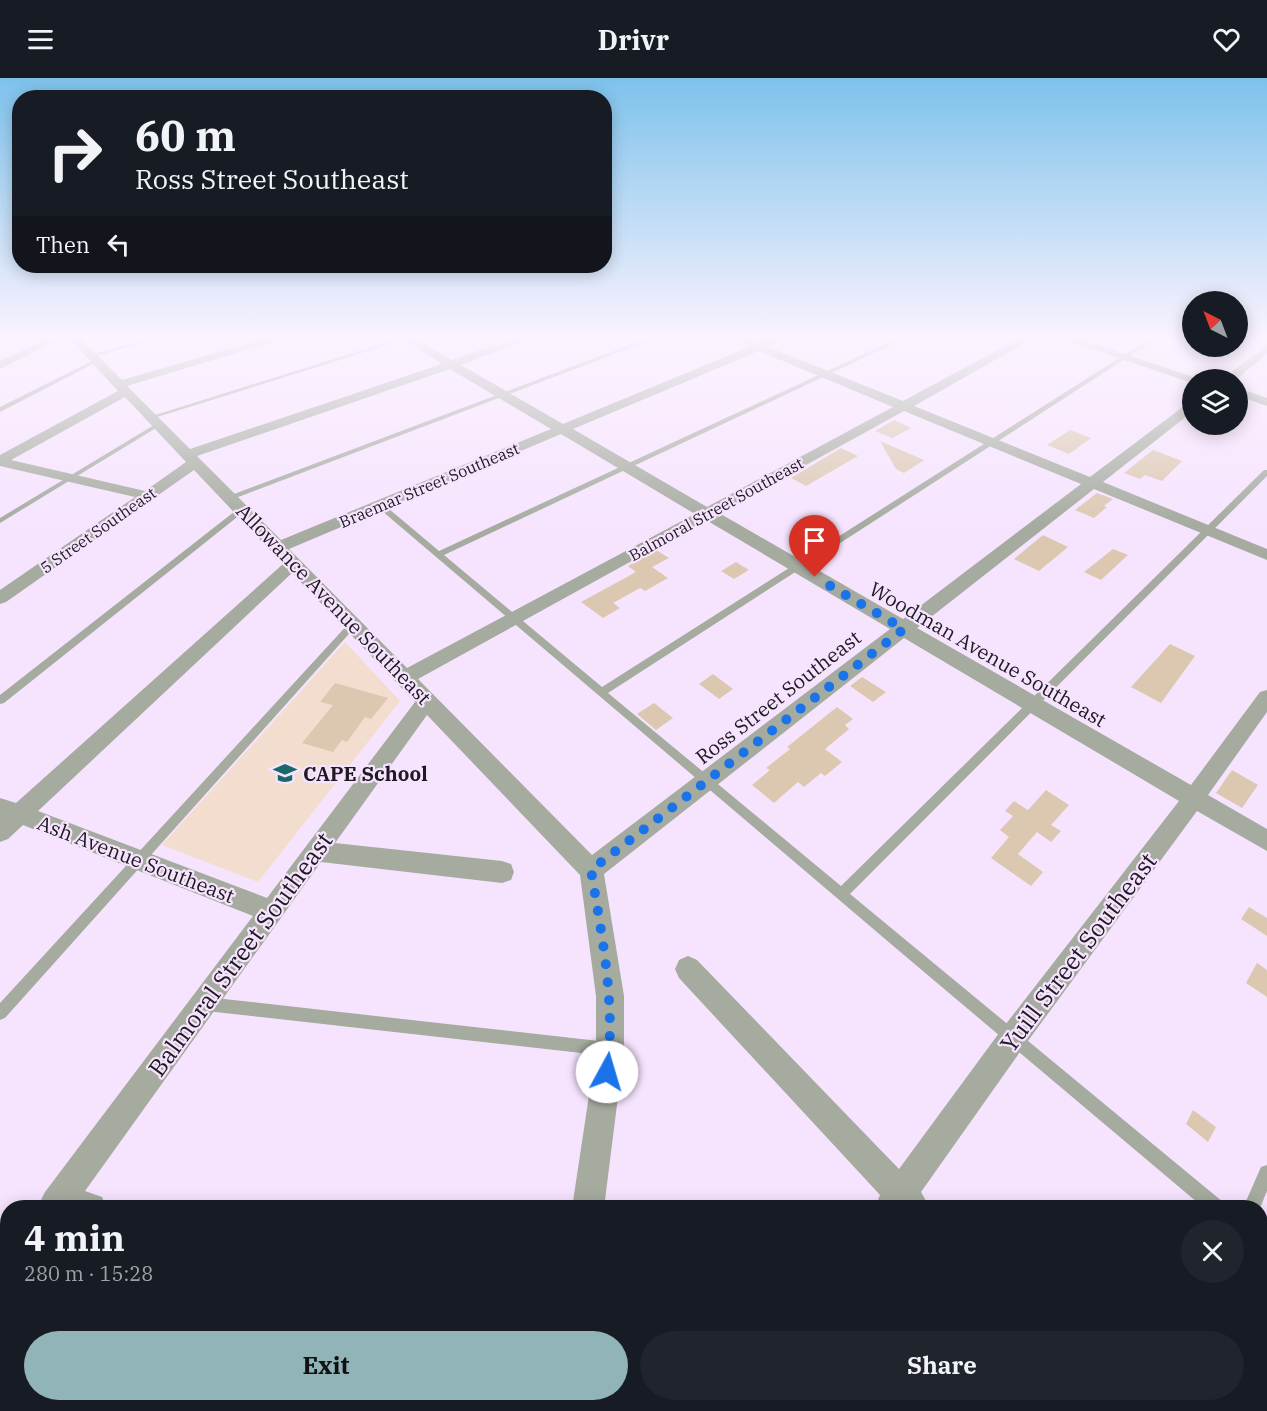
<!DOCTYPE html>
<meta charset="utf-8">
<style>
:root{--surface:#171b24;--page:#20242c;--text:#f1f3f6;--muted:#9ea1a6;--accent:#90b4b7}
body{margin:0;font-family:"IBM Plex Serif",serif;background:var(--page);color:var(--text);height:100vh;display:flex;flex-direction:column;font-size:22px;white-space:nowrap}
*{box-sizing:border-box;margin:0}
p{font-size:20px;color:var(--muted)}
.icon{flex:none;width:33px;height:33px;fill:none;stroke:currentColor;stroke-width:2;stroke-linecap:round;stroke-linejoin:round}
.map{position:relative;flex:1;overflow:hidden}
.side{position:absolute;left:0px;top:1122px;width:1268px;height:212px;display:flex;flex-direction:column;background:var(--surface);border-radius:24px 24px 0 0;box-shadow:0 3px 15px #0003}
.side>*{flex:none}
.top-card{position:absolute;left:12px;top:12px;width:600px;height:183px;border-radius:24px;box-shadow:0 3px 15px #0003;background:#171b24;color:var(--text);overflow:hidden}
.needle{width:39px;rotate:318deg}
.tools{position:absolute;left:1182px;top:213px;display:grid;gap:12px}
.tools a{display:grid;place-items:center;width:66px;height:66px;border-radius:50%;background:var(--surface);box-shadow:0 3px 15px #0003;font-size:30px}
.pin{position:absolute;display:grid;place-items:center;width:51px;height:51px;color:#fff;margin:-62px -26px;border-radius:50% 50% 50% 0;rotate:-45deg;box-shadow:0 0 6px #0007}
.pin .icon{rotate:45deg}
.me{position:absolute;width:66px;margin:-33px;rotate:6deg;stroke-linejoin:round;filter:drop-shadow(0 0 4px #0008)}
.turn{display:flex;align-items:center;gap:21px;height:126px;padding:0 24px;font-size:27px}
.turn .icon{width:78px;height:78px;stroke-width:2.5}
.turn b{display:block;font-size:42px;line-height:51px}
.then{display:flex;align-items:center;height:57px;padding:0 24px;background:#0003;gap:12px;font-size:22px}
.round{display:grid;place-items:center;flex:none;width:63px;height:63px;border-radius:32px;background:var(--page)}
.headline{display:flex;align-items:center;justify-content:space-between;height:102px;padding:0 24px}
h1{font-size:36px;font-weight:700;line-height:45px}
.button{display:flex;gap:12px;margin-top:auto;padding:12px 24px}
.button a{flex:1;height:69px;border-radius:36px;background:var(--accent);color:#111;font-size:24px;font-weight:700;line-height:69px;text-align:center}
.button a+a{background:var(--page);color:var(--text)}
header{display:flex;justify-content:space-between;align-items:center;height:78px;padding:0 24px;background:var(--surface);font-size:27px;font-weight:700}
.map>svg:first-child{display:block}
</style>
<header><svg class="icon" aria-label="menu" viewBox="0 0 24 24"><path d="M4 6h16M4 12h16M4 18h16"/></svg>Drivr<svg class="icon" aria-label="heart" viewBox="0 0 24 24"><path d="M12 20l-8-8c-3-5 5-10 8-4 3-6 11-1 8 4z"/></svg></header>
<div class="map">
<svg width="1267" height="1333" viewBox="0 0 1267 1333">
<rect width="100%" height="100%" fill="#f6e4fe"/>
<path fill="#f2ddcf" d="M345 564 400 623 258 804 162 767Z"/>
<path fill="#dcc8b1" d="M894 342 911 350 892 360 875 353Z
M1070 352 1091 360 1069 376 1047 367Z
M880 363 924 382 904 395 896 391Z
M841 370 858 378 806 408 791 400Z
M1153 372 1182 383 1162 403 1145 397 1140 401 1124 395Z
M1097 415 1113 421 1104 428 1107 429 1094 440 1075 432Z
M1043 457 1068 469 1039 493 1014 481Z
M1113 471 1128 477 1101 502 1084 494Z
M656 472 669 480 652 489 668 500 645 513 640 510 613 525 620 530 603 540 581 524 636 494 628 488Z
M736 484 749 492 734 501 721 493Z
M1170 566 1195 578 1161 625 1131 609Z
M713 596 733 611 719 621 699 606Z
M862 599 886 614 873 624 850 608Z
M335 605 388 620 371 641 365 639 347 664 342 662 333 674 302 665 333 627 320 624Z
M654 625 673 640 656 652 637 636Z
M837 629 853 641 845 647 849 651 825 671 842 684 825 698 821 695 804 709 798 704 774 725 752 707 770 692 766 690 790 671 787 669Z
M1232 692 1258 707 1242 730 1216 715Z
M1046 712 1069 727 1051 747 1061 753 1051 764 1037 754 1018 776 1043 794 1031 808 991 780 1009 759 1000 752 1013 738 1005 733 1014 723 1028 732Z
M1249 829 1267 840V858L1241 841Z
M1257 885 1267 892V919L1246 905Z
M1193 1032 1216 1049 1208 1064 1186 1046Z"/>
<g fill="none" stroke-linecap="round" stroke-linejoin="round">
<path fill="#a5ab9f" fill-rule="evenodd" d="M146 261H156L93 279 90 277Z
M397 261H407L154 340 149 339Z
M645 261H654L233 421 226 419Z
M896 261H904L444 477 602 609 1149 261H1156L608 615 841 808 1264 392H1267V398L850 816 1223 1124 1225 1130H1204L898 872 375 427 382 425 439 473Z
M96 281 101 282 0 334V329Z
M159 344 162 346 161 347 0 445V440Z
M239 430 246 432 4 625 0 626V617Z
M353 543 356 544 358 546 356 548 5 940 0 942V925L350 544Z
M206 919 608 964 613 966 615 971 613 976 608 978 206 933 201 931 199 926 201 921Z
M1267 1087V1113L1260 1130H1243L1261 1089Z
M1260 1157 1267 1160V1179L1260 1176Z"/>
<path fill="#a5ab9f" fill-rule="evenodd" d="M46 261H60L0 291V283Z
M70 261H81L122 302 264 261H282L127 308 190 371 442 286 403 261H416L452 282 513 261H530L461 287 563 346 749 269 734 261H749L759 265 768 261H783L768 269 903 323 1018 261H1032L914 328 1090 399 1188 325 1192 324V334L1103 404 1267 471V482L1094 411 917 550 1191 707 1260 614 1267 612V634L1208 717 1267 751V773L1197 733 1022 971 921 1114 930 1130H875L880 1117 679 900 675 891 679 882 688 878 697 882 899 1091 1002 951 1179 723 904 560 604 796 624 918V971L604 1130H572L596 971V918L580 797 427 637 335 765 502 783 511 786 514 794 511 802 502 805 321 784 85 1113 102 1119 107 1130H37L45 1114 253 838 23 747 8 761 0 764V720L16 725 283 486 194 392 6 524 0 526V512L135 419 0 388V377L118 313ZM759 273 893 329 707 429 573 351ZM450 291 551 351 281 462 197 378ZM125 319 186 384 145 413 11 382ZM904 333 1081 406 903 541 719 435ZM561 356 695 436 407 590 289 471ZM706 442 890 551 592 777 418 601ZM292 495 415 624 267 820 38 733Z
M1063 261H1080L1202 302H1192V305Z
M1267 267V276L1235 302H1221Z
M1238 310 1267 320V328L1238 318Z
M8 1174V1215L0 1218V1177Z
M545 1326H583L582 1333H544Z
M1088 1326H1130L1133 1333H1091Z"/>
</g>
<linearGradient id="sky" x2="0" y2="1"><stop stop-color="#7dc2eb"/><stop offset="0.58" stop-color="#fbf3ff"/><stop offset="1" stop-color="#fbf3ff" stop-opacity="0"/></linearGradient>
<rect width="1267" height="448" fill="url(#sky)"/>
<g fill="none" stroke-linecap="round" stroke-linejoin="round">
<path stroke="#1a73e8" stroke-width="10" stroke-dasharray="0 18" d="M607 994C616 926 602 859 591 792L904 551 815 499"/>
</g>
<defs>
<g id="school-bare" transform="scale(1.8)"><path d="M0-5L7-2L0 1L-7-2ZM-4 1L0 2.5L4 1V4Q0 6-4 4Z" fill="#1a686a" stroke="#f6e4fe" stroke-width="2.5" paint-order="stroke"/></g>
</defs>
<g fill-rule="evenodd">
<use href="#school-bare" x="285" y="695"/>
</g>
<g text-anchor="middle" dominant-baseline="central" stroke-width="4.5" stroke-linejoin="round" paint-order="stroke">
<g font-size="16" fill="#1f1922" stroke="#f6e4fe">
<text transform="translate(429 407) rotate(-23)">Braemar Street Southeast</text>
<text transform="translate(716 431) rotate(-29)">Balmoral Street Southeast</text>
<text transform="translate(98 452) rotate(-35)">5 Street Southeast</text>
</g>
<g font-size="20" fill="#1f1922" stroke="#f6e4fe">
<text transform="translate(334 526) rotate(46)">Allowance Avenue Southeast</text>
<text transform="translate(988 576) rotate(30)">Woodman Avenue Southeast</text>
<text transform="translate(778 619) rotate(-38)">Ross Street Southeast</text>
<text transform="translate(136 781) rotate(21)">Ash Avenue Southeast</text>
</g>
<g font-size="20" font-weight="bold" fill="#1f1922" stroke="#f6e4fe" text-anchor="start">
<text x="303" y="695">CAPE School</text>
</g>
<g font-size="24" fill="#1f1922" stroke="#f6e4fe">
<text transform="translate(1078 874) rotate(-53)">Yuill Street Southeast</text>
<text transform="translate(240 876) rotate(-54)">Balmoral Street Southeast</text>
</g>
</g>
</svg>
<div class="tools">
<a><svg class="needle" viewBox="-14 -14 28 28"><path d="M0-13l5 13h-10z" fill="#e53935"/><path d="M0 13l5-13h-10z" fill="#9ea1a6"/></svg></a>
<a><svg class="icon" aria-label="layers" viewBox="0 0 24 24"><path d="M12 4l9 5-9 5-9-5zM3 14l9 5 9-5"/></svg></a>
</div>
<div class="pin" style="left:815px;top:499px;background:#d93025"><svg class="icon" aria-label="arrive" viewBox="0 0 24 24"><path d="M6 21V4h12l-3 4 3 4H6"/></svg></div>
<svg class="me" style="left:607px;top:994px" viewBox="-20 -20 40 40"><circle r="19" fill="#fff"/><path d="M0-13L10 11 0 6-10 11z" fill="#1a73e8"/></svg>
<div class="top-card">
<div class="turn"><svg class="icon" aria-label="right" viewBox="0 0 24 24"><path d="M7 20v-9h11M14 6l5 5-5 5"/></svg><div><b>60 m</b>Ross Street Southeast</div></div>
<div class="then">Then<svg class="icon" aria-label="left" viewBox="0 0 24 24"><path d="M17 20v-9H6M10 6l-5 5 5 5"/></svg></div>
</div>
<section class="side">
<div class="headline"><div><h1>4 min</h1><p>280 m · 15:28</p></div><a class="round"><svg class="icon" aria-label="close" viewBox="0 0 24 24"><path d="M6 6l12 12M18 6L6 18"/></svg></a></div>
<div class="button"><a>Exit</a><a>Share</a></div>
</section>
</div>
